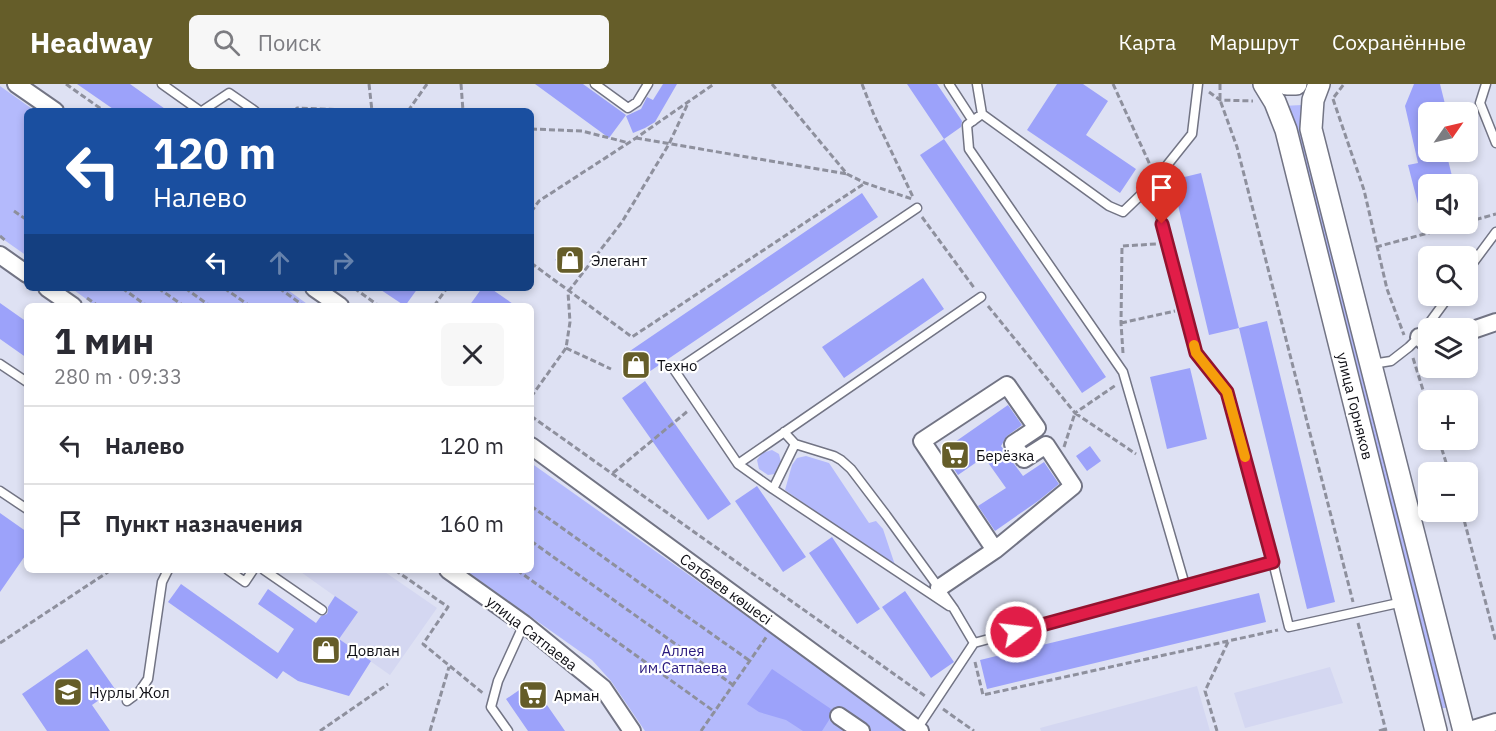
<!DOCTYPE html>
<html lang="ru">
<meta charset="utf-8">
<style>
:root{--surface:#fff;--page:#f7f7f7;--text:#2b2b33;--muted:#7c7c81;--line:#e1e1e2;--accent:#655d29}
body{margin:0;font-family:"IBM Plex Sans",sans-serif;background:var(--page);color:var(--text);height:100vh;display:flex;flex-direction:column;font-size:22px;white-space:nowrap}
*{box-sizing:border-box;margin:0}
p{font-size:20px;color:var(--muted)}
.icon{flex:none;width:33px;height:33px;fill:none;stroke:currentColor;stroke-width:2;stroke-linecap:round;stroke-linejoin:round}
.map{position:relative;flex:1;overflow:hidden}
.panel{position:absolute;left:24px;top:219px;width:510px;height:270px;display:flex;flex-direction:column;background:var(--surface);border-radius:9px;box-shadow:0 3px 9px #0003}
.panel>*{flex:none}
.banner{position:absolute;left:24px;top:24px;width:510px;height:183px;border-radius:9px;box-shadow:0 3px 9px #0003;background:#1a4fa0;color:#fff;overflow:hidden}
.needle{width:39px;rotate:56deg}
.fabs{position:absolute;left:1418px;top:18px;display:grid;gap:12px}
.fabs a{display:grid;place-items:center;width:60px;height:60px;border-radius:9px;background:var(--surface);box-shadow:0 3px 9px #0003;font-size:30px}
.pin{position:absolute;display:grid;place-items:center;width:51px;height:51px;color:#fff;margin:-62px -26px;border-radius:50% 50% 50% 0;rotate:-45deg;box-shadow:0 0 6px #0007}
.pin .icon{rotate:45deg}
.me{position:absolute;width:66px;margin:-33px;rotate:75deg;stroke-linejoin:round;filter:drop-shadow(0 0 4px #0008)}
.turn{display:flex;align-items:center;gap:21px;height:126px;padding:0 30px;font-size:27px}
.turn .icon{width:78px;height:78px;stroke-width:2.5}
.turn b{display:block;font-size:42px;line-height:51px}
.lanes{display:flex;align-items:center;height:57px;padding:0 30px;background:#0003;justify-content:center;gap:30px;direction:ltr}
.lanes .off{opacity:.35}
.round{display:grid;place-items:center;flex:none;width:63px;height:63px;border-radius:9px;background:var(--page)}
.headline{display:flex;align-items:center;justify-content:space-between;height:102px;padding:0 30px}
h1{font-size:36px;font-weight:700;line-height:45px}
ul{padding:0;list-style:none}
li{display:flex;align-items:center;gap:18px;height:78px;padding:0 30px;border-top:2px solid var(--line)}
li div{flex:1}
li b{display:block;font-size:22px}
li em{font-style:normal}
header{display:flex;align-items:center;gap:36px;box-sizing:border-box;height:84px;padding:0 30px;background:var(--accent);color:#fff}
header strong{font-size:28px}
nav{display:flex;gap:33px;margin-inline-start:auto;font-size:21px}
.search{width:420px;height:54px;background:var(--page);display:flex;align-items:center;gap:15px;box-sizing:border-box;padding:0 21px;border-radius:9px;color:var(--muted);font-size:22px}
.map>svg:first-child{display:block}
</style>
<header>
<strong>Headway</strong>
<div class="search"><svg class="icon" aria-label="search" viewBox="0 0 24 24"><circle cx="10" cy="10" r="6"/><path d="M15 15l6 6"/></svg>Поиск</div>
<nav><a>Карта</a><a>Маршрут</a><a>Сохранённые</a></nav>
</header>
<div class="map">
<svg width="1496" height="647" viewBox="0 0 1496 647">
<rect width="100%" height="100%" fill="#dee1f3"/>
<path fill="#d4d7f1" d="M298 486H382L437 524 390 591 339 555 357 528Z
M1330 583 1343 619 1245 644 1234 609Z
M1197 602 1210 647H1041L1040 644Z"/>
<path fill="#b4bafc" d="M0 2 35 27H27V172L0 153Z
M1302 21 1303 48 1448 624H1440L1282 22Z
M71 204H285L310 222H96Z
M772 366 779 370 781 378 775 390 768 391 759 385 757 376 762 369Z
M806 372 829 379 869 439 876 437 883 445 896 484 785 406 792 381 797 374Z
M531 379 909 647H645L611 597 592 576 465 486H531Z"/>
<path fill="#9ca2fa" d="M77 0H130L168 27H116Z
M535 0H583L626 31 609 54Z
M663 0H677L655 38 645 44 633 49 626 32 641 25 647 13 653 16Z
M907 0H937L962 37 961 43 944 55Z
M1057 0H1083L1108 17 1086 51 1136 85 1120 109 1027 46Z
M1414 0H1440L1447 28H1428V68H1446L1454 100H1428V142L1424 143 1408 81 1418 79 1405 22Z
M944 55 1106 293 1082 309 920 71Z
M1201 89 1239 244 1209 251 1172 96Z
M862 109 878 133 640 294 624 271Z
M565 162 584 175 575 189 555 176Z
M923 194 944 225 844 294 822 263Z
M378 204H418L405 222Z
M482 204H490L516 222H469Z
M0 219 27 238V274L0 255Z
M1267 237 1335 518 1307 525 1239 244Z
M1190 284 1207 355 1167 365 1150 293Z
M645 297 731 420 708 436 622 314Z
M1008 321 1022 341 1007 352 1001 362 1023 392 1044 378 1059 400 1038 417 995 447 978 422 1006 404 984 373 958 391 942 367Z
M1090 362 1101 377 1087 387 1076 372Z
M757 402 806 473 783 488 735 417Z
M0 429 27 448V469L0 508Z
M832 453 880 525 857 540 809 469Z
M181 500 278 569 294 545 258 520 268 505 316 539 321 532 327 530 328 527V523L335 512 358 528 339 555 371 577 349 612 298 597 283 587 277 595 168 518Z
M905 507 954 578 931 594 882 523Z
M1259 509 1266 538 987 605 980 576Z
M87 565 115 605 92 621 110 647H47L22 610Z
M772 585 831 625 829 631V636L822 647H803L786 636 759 628 747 620Z
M531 598 565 647H528L506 615Z"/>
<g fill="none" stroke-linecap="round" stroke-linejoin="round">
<g stroke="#727484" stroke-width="11">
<path id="service" d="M162 0 200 27
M595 0 628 24 637 18 648 0
M949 0 973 37
M977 0 982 30 1109 122 1123 128 1152 100 1192 50 1198 0
M1486 0 1480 19 1496 59
M202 27 229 9 255 27
M982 30 967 41 969 65 1123 288 1185 501
M1152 100 1196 269 1227 308 1273 478 1289 543 1403 518
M917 124 675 287 738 380 981 213
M1467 187 1496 148
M0 280 27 298
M1372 280 1391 277 1409 263 1419 253 1449 212
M784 348 795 360 834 372 841 376 851 385 886 431 939 504 954 525 974 559
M738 380 773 405 949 522
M773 405 795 360
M0 407 27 425
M228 486 245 498 253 486
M264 486 322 526
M127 617 139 608 148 595 162 498 168 486
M917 645 974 559 1273 478
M508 647 491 623 498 597 524 540"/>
</g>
<g stroke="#727484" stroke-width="20">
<path id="minor" d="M16 0 55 27
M0 171 27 190
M47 204 73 222
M314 204 340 222
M1467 248 1496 238
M1419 253 1425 258H1428
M531 362 920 647
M448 486 524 540 603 604 632 647
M939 504 995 466 922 357 1007 301 1037 344 1013 360 1024 375 1046 361 1073 402 995 466
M839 632 861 647
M1467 647 1496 638"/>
</g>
<g stroke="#727484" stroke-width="24">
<path id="tertiary" d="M1264 0 1275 18 1286 46 1436 647
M1287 0H1296
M1319 0 1313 16 1311 45 1464 647"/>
</g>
<path stroke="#8e909d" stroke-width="3" stroke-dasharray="6 3" stroke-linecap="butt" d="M66 0 104 27
M369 0 372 27
M461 0 463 27
M772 0 847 90 865 99 912 115
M862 0 874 31 913 113
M1113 0 1151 83
M1220 0V16L1237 63 1353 518
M1209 8 1220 16 1253 17
M1334 13 1344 0
M1333 15 1364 106 1387 205 1404 251
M294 27 297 24 372 27
M408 27 427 0
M531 45 582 47 629 59
M636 54 847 90
M25 111 27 113
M14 127 27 136
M531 128 539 117 636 54 714 0
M922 133 975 205
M1467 138 1496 130
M0 152 6 157
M1376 163 1462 140
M531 179 632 253 865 99
M122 204 147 222
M158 204 184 222
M185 204 210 222
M224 204 250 222
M279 204 304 222
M354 204 379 222
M87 214 98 222
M434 222 447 204
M988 222 1075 329 1116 301
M1121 239 1175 227
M566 264 611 285
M1123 269 1121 239 1122 162 1156 160
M1413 274 1428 322
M531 313 566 264 570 238 568 208 622 138 669 60 689 17
M531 332 925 612
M1439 356 1449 388
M1064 363 1075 329 1136 370
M613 389 689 326
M531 422 750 577
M1462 428 1496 558
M531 457 733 601
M395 486 448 523 423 560 484 610
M517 486 715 628
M1358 539 1386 647
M0 559 111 486
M975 578 983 611 1278 546
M943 625 974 647
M320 647 388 600
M430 647 449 583
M701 647 767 552
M1217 647 1205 607 1229 556
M1379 647 1385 645"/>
<use href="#service" stroke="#fff" stroke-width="8"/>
<use href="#minor" stroke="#fff" stroke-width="16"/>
<use href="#tertiary" stroke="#fff" stroke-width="21"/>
</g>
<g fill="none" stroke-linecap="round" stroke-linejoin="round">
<g stroke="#92132f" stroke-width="15">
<path id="route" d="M1016 548 1273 478 1227 308 1196 269 1162 140"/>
</g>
<use href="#route" stroke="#e11d48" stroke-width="10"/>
<path stroke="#f59e0b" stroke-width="10" d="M1194 261 1196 269 1227 308 1245 373"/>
</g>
<defs>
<g id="shop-square" transform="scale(1.5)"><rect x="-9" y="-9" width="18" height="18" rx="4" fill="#655d29" stroke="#fff"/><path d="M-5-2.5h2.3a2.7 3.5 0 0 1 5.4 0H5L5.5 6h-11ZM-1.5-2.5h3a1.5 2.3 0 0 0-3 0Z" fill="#fff"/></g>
<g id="supermarket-square" transform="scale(1.5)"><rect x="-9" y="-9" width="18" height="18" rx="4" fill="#655d29" stroke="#fff"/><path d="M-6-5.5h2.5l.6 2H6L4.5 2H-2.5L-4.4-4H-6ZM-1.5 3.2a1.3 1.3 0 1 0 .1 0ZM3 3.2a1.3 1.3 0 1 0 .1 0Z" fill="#fff"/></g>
<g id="school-square" transform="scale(1.5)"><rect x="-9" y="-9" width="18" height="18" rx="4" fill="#655d29" stroke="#fff"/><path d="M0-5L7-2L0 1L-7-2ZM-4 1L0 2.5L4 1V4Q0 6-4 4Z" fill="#fff"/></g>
</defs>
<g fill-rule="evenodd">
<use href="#shop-square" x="570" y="176"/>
<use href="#shop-square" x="636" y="281"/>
<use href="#supermarket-square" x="955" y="371"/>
<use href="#shop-square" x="326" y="566"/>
<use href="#school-square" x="68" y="608"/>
<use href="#supermarket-square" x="533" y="611"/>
</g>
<g text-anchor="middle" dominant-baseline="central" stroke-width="4.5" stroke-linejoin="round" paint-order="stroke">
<g font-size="15" fill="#0e0e14" stroke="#fff" text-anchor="start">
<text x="591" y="176">Элегант</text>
<text x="657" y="281">Техно</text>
<text x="976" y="371">Берёзка</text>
<text x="347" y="566">Довлан</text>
<text x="89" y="608">Нурлы Жол</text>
<text x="554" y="611">Арман</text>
</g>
<g font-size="15" fill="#0e0e14" stroke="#fff">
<text transform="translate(1355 322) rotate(76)">улица Горняков</text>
<text transform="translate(726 505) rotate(36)">Сәтбаев көшесі</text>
<text transform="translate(532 549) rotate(38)">улица Сатпаева</text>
</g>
<g font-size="15" fill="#2a1a7e" stroke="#fff">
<text x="683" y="566">Аллея<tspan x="683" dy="17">им.Сатпаева</tspan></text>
</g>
</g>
</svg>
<div class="fabs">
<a><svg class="needle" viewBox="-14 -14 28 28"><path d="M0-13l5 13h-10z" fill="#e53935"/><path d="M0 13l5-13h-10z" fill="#7c7c81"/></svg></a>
<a><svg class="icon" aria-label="sound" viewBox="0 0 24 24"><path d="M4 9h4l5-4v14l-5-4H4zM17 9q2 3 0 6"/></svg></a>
<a><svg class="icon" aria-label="search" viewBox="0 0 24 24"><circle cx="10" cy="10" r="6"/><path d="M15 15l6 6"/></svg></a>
<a><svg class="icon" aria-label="layers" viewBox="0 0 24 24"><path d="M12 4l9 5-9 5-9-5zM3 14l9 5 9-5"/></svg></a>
<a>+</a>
<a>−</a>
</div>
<div class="pin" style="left:1162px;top:140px;background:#d93025"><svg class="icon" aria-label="arrive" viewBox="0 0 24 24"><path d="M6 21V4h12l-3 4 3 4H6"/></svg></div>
<svg class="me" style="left:1016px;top:548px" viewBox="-20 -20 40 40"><circle r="17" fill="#e11d48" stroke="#fff" stroke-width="3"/><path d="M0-11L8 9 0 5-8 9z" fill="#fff"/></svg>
<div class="banner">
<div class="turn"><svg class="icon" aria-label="left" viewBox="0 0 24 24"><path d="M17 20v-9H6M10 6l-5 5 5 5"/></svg><div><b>120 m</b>Налево</div></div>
<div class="lanes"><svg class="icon" aria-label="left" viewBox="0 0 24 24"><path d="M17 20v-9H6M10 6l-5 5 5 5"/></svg><svg class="icon off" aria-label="ahead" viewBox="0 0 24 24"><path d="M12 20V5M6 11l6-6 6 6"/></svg><svg class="icon off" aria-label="right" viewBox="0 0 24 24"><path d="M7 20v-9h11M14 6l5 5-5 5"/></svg></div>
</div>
<section class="panel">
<div class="headline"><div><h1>1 мин</h1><p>280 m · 09:33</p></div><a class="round"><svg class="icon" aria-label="close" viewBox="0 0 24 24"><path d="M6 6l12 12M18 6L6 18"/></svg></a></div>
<ul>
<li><svg class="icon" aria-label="left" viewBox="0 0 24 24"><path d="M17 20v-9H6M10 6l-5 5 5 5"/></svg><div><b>Налево</b></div><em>120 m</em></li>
<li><svg class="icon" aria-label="arrive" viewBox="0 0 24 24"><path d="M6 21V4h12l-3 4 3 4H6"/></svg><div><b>Пункт назначения</b></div><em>160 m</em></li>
</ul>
</section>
</div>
